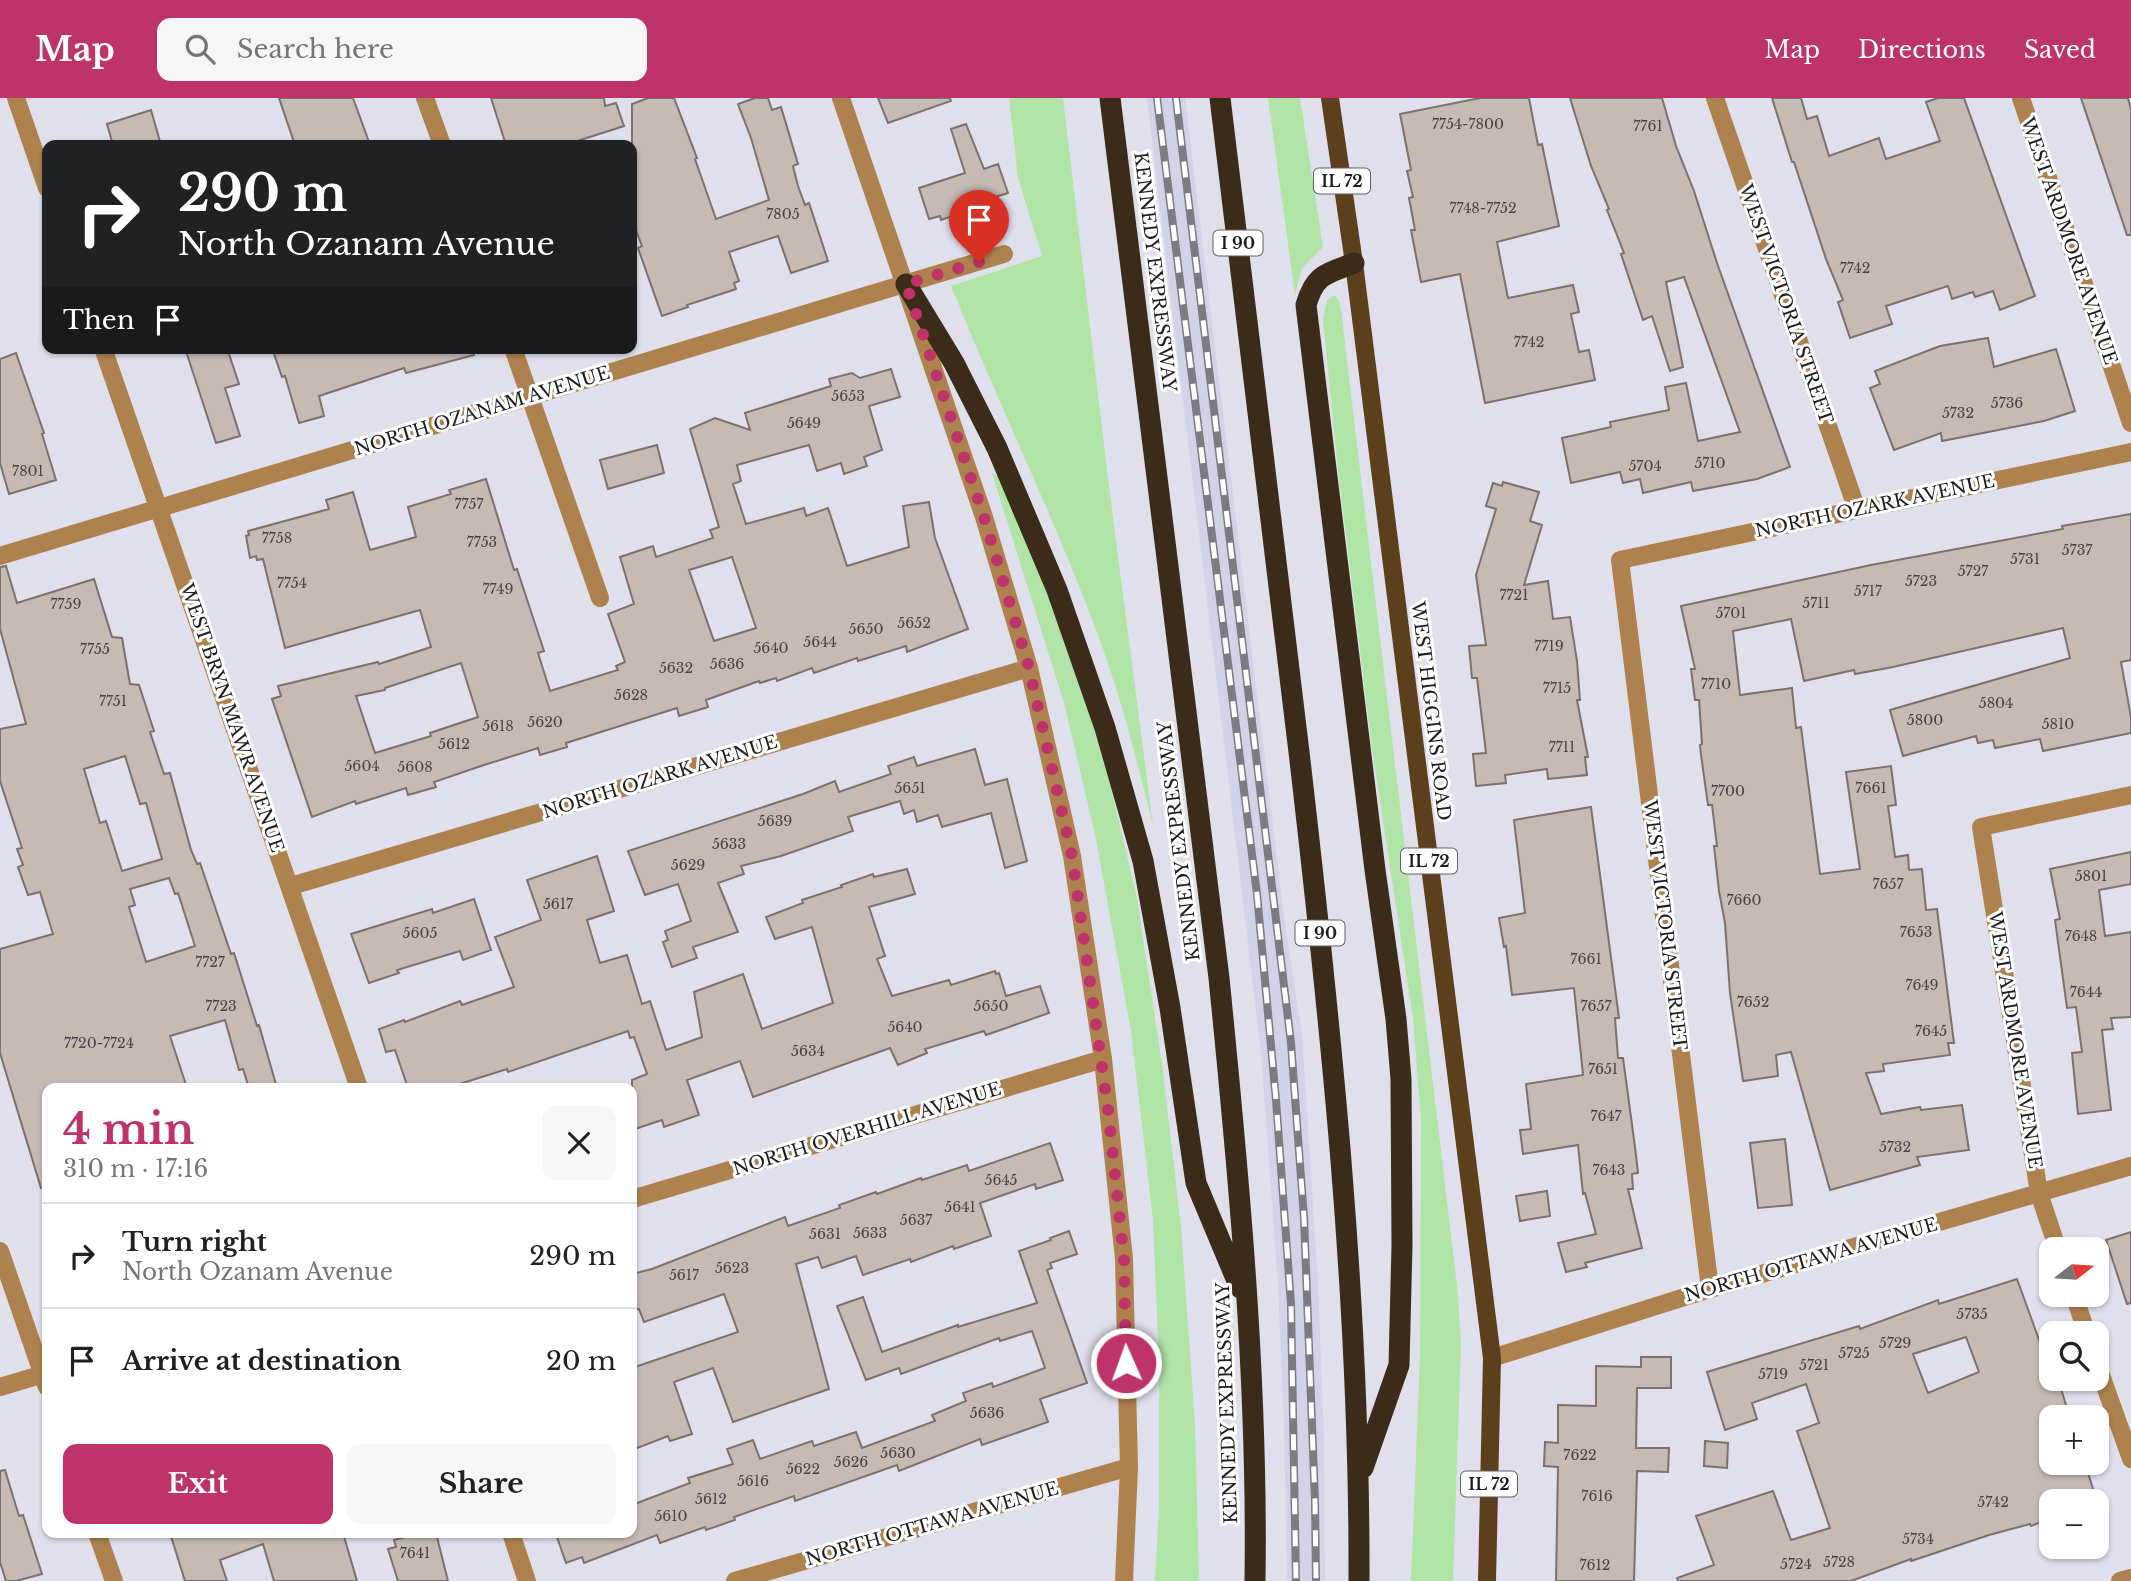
<!DOCTYPE html>
<meta charset="utf-8">
<style>
:root{--surface:#fff;--page:#f6f6f6;--text:#202124;--muted:#757577;--line:#e0e0e0;--accent:#be3369}
body{margin:0;font-family:"Libre Baskerville",serif;background:var(--page);color:var(--text);height:100vh;display:flex;flex-direction:column;font-size:26px;white-space:nowrap}
*{box-sizing:border-box;margin:0}
p{font-size:23px;color:var(--muted)}
.icon{flex:none;width:38px;height:38px;fill:none;stroke:currentColor;stroke-width:2;stroke-linecap:round;stroke-linejoin:round}
.map{position:relative;flex:1;overflow:hidden}
.side{position:absolute;left:42px;top:985px;width:595px;height:455px;display:flex;flex-direction:column;background:var(--surface);border-radius:14px;box-shadow:0 2px 5px #0004}
.side>*{flex:none}
.hud{position:absolute;left:42px;top:42px;width:595px;height:214px;border-radius:14px;box-shadow:0 2px 5px #0004;background:#202124;color:#fff;overflow:hidden}
.needle{width:46px;rotate:73deg}
.buttons{position:absolute;left:2039px;top:1139px;display:grid;gap:14px}
.buttons a{display:grid;place-items:center;width:70px;height:70px;border-radius:14px;background:var(--surface);box-shadow:0 2px 5px #0004;font-size:35px}
.pin{position:absolute;display:grid;place-items:center;width:60px;height:60px;color:#fff;margin:-72px -30px;border-radius:50% 50% 50% 0;rotate:-45deg;box-shadow:0 0 7px #0007}
.pin .icon{rotate:45deg}
.me{position:absolute;width:77px;margin:-38px;rotate:358deg;stroke-linejoin:round;filter:drop-shadow(0 0 5px #0008)}
.turn{display:flex;align-items:center;gap:24px;height:147px;padding:0 21px;font-size:32px}
.turn .icon{width:91px;height:91px;stroke-width:2.5}
.turn b{display:block;font-size:49px;line-height:60px}
.then{display:flex;align-items:center;height:66px;padding:0 21px;background:#0003;gap:14px;font-size:26px}
.round{display:grid;place-items:center;flex:none;width:74px;height:74px;border-radius:14px;background:var(--page)}
.head{display:flex;align-items:center;justify-content:space-between;height:119px;padding:0 21px}
h1{font-size:42px;font-weight:800;line-height:52px;color:var(--accent)}
.cta{display:flex;gap:14px;margin-top:auto;padding:14px 21px}
.cta a{flex:1;height:80px;border-radius:14px;background:var(--accent);color:#fff;font-size:28px;font-weight:800;line-height:80px;text-align:center}
.cta a+a{background:var(--page);color:var(--text)}
ul{padding:0;list-style:none}
li{display:flex;align-items:center;gap:21px;height:105px;padding:0 21px;border-top:2px solid var(--line)}
li div{flex:1}
li b{display:block;font-size:26px}
li em{font-style:normal}
header{display:flex;align-items:center;gap:42px;box-sizing:border-box;height:98px;padding:0 35px;background:var(--accent);color:#fff}
header strong{font-size:33px}
nav{display:flex;gap:38px;margin-inline-start:auto;font-size:24px}
.search{width:490px;height:63px;background:var(--page);display:flex;align-items:center;gap:18px;box-sizing:border-box;padding:0 24px;border-radius:14px;color:var(--muted);font-size:26px}
.map>svg:first-child{display:block}
</style>
<header>
<strong>Map</strong>
<div class="search"><svg class="icon" aria-label="search" viewBox="0 0 24 24"><circle cx="10" cy="10" r="6"/><path d="M15 15l6 6"/></svg>Search here</div>
<nav><a>Map</a><a>Directions</a><a>Saved</a></nav>
</header>
<div class="map">
<svg width="2131" height="1483" viewBox="0 0 2131 1483">
<rect width="100%" height="100%" fill="#dfe0ec"/>
<path fill="#d1d3e6" d="M1147 0H1185L1284 819 1302 937 1318 1185 1324 1340 1325 1483H1287L1284 1326 1278 1186 1261 955Z"/>
<path fill="#b0e5a7" d="M1009 0H1063L1109 389 1153 727C1137 663 1121 599 1098 537 1054 419 998 305 951 188L1042 158 1018 80Z
M1268 0H1300L1323 149 1302 170 1295 197Z
M1335 197 1339 203 1341 212 1458 1196 1461 1246 1453 1483H1411L1420 1258 1421 1021 1413 921 1372 650 1338 372 1323 222 1327 202Z
M992 375 999 379 1057 515 1106 669 1137 800 1163 973 1181 1129 1195 1325 1199 1483H1155L1159 1406V1265L1153 1122 1131 933 1095 736 1064 605Z"/>
<path fill="#c6bab5" stroke="#7c716c" stroke-width="2" fill-rule="evenodd" d="M279 0H353L369 44 357 47H295Z
M491 0H604L605 8 616 5 624 28 565 47H506Z
M648 0H674L697 60 695 61 716 121 769 102 751 40 738 6 755 0H768L772 12 781 9 798 66 793 68 798 88 805 107 809 105 828 163 791 175 778 138 729 154 739 183 734 185 736 191 687 207 688 209 662 218 638 150 642 148 632 122V6Z
M878 0H950L951 3 888 25Z
M1480 0H1529L1538 47 1542 46 1559 128 1497 144 1508 200 1573 187 1579 214 1571 216 1579 254 1589 252 1595 282 1485 305 1460 176 1421 184 1411 132H1415L1409 100 1413 99 1407 73 1411 72 1400 16Z
M1570 0H1662L1676 48 1694 93 1717 165 1790 369 1757 381 1693 393 1691 384 1643 395 1640 381 1623 385 1620 374 1571 385 1562 340 1611 329 1610 324 1669 312 1665 289 1686 285 1698 343 1740 334 1684 179 1666 184 1683 269 1670 273 1652 218 1643 222 1621 156 1624 155 1607 112 1609 111 1591 68Z
M1772 0H1801L1807 21 1817 18 1829 58 1879 40 1886 61 1940 43 1926 4 1938 0H1964L2035 198 2000 212 1993 193 1975 199 1973 194 1952 201 1948 188 1886 208 1892 226 1850 240 1838 204 1843 202 1826 161 1794 64H1792Z
M2081 0H2128L2131 12V137H2127Z
M151 12 161 47H113L107 26Z
M966 26 984 71 998 66 1008 95 998 98V102L941 122 940 118 929 121 919 90 965 75 951 31Z
M1988 240 1994 269 2056 251 2075 313 2044 323 1942 343 1941 335 1894 352 1870 290 1880 286 1875 273 1940 248Z
M185 250H227L239 286 225 290 240 338 216 345Z
M291 250H473L474 257 406 275 404 270 319 298 324 318 299 325 285 278 282 279 274 256Z
M16 255 44 335 42 336 56 382 9 396 0 365V261Z
M891 271 900 299 869 308 882 352 864 359 867 368 844 376 841 365 817 373 809 347 737 367 741 383 733 386 746 426 804 410 806 418 828 410 847 468 909 449 903 408 929 404 935 440 968 531 907 554 906 548 858 563 857 560 814 575 812 570 777 583 776 580 760 585 759 583 706 602 708 609 679 618 677 610 566 645 567 649 540 657 538 650 481 668 434 684 436 689 408 697 406 690 356 706 355 703 312 719 272 601 281 598 278 588 378 564 379 566 431 549 420 512 285 550 263 461 257 462 256 458 250 460 246 438 249 437 248 433 329 411 326 402 353 394 370 452 416 439 408 409 451 396 449 392 486 381 514 472 517 471 544 553 538 555 550 593 618 572 616 568 625 564 608 516 634 506 620 459 653 448 656 459 713 440 710 432 719 429 690 331 715 320 750 332 745 315 831 288 829 281 852 275 860 280ZM732 459 756 530 714 543 689 472ZM461 565 478 619 430 635 431 638 375 655 356 598 385 592V590Z
M657 347 664 375 608 391 600 362Z
M1503 384 1539 394 1530 423 1542 427 1524 487 1548 483 1553 521 1570 519 1577 563 1580 602H1577L1588 659H1585L1587 677 1548 681 1547 671 1505 677 1506 685 1476 688 1473 656 1486 655 1477 580H1472L1469 548 1486 547 1476 477 1496 411 1486 408 1493 385 1502 388Z
M2131 416V562L2121 564 2131 619V635L2043 653 2040 641 1995 650 1993 642 1978 645 1976 638 1903 658 1890 612 2070 560 2063 530 1893 569 1855 576 1854 572 1804 583 1791 521 1733 533 1740 597 1792 590 1796 630 1801 629 1820 776 1860 771 1846 674 1891 668 1896 707 1888 708 1895 759 1908 757 1909 772 1922 771 1926 812 1937 811 1954 945H1948L1950 957 1883 966 1884 973 1866 975 1881 1016 1920 1009 1921 1012 1962 1007 1969 1052 1917 1059 1920 1067 1830 1092 1791 954 1776 957 1778 978 1743 983 1730 895 1725 825 1719 793 1714 748H1717L1712 707H1708L1701 657 1700 647 1702 646 1699 602H1695L1691 571H1695L1681 508 1871 467 2063 431 2062 428Z
M6 468 17 505 94 481 112 539 122 540 130 586 139 587 154 633 150 634 164 676 170 675 191 752 197 766 200 765 231 856 234 855 257 928 259 927 277 990H249L243 971 239 972 225 922 170 938 187 990H47V1089L41 1090 0 955V851L53 836 40 794 28 797 18 769 23 767 17 751 22 750 0 683V631L26 626 0 531V469ZM125 658 140 706 146 705 162 761 122 773 106 723 100 725 84 671ZM169 780 175 796 178 795 195 848 146 864 129 809 135 807 130 791Z
M975 651 985 687 1007 681 1027 763 1005 770 991 715 942 729 938 717 917 724 914 712 904 716 900 703 848 719 853 733 781 758 741 768 744 776 718 785 738 834 693 849 697 860 672 869 663 844 668 842 665 833 691 823 678 786 645 797 628 753 803 696 835 683 839 694 891 676 888 668 914 659 917 668Z
M1591 709 1619 920H1615L1618 960H1623L1635 1049 1638 1075 1632 1076 1633 1091H1628L1642 1150 1585 1165 1587 1169 1566 1174 1558 1145 1596 1136 1585 1095 1583 1096 1578 1047 1523 1056 1520 1032 1531 1031 1526 986 1583 977 1574 890 1512 897 1506 848 1504 849 1499 820 1525 815 1514 722Z
M2131 754V786L2099 792 2105 838 2131 834V919L2111 920 2113 931 2102 932 2111 1012 2078 1016 2072 955 2082 954 2076 909 2067 910 2055 822 2060 821 2050 771Z
M597 758 614 813 587 822 600 865 627 857 642 906 650 903 666 952 702 939 694 894 743 876 762 931 833 905 812 829 775 841 766 819 803 805 802 802 842 789 841 787 873 776 874 779 907 771 915 796 869 809 885 858 877 861 892 898 949 882 951 887 995 873 996 876 999 875 1006 898 1040 888 1049 915 986 937 984 933 925 951 927 955 898 967 890 950 753 999 740 963 687 982 699 1017 664 1029 662 1022 632 1032V982L647 976 634 939 630 940 628 933 508 974 507 971 447 990H408L395 952 386 954 379 931 404 922 405 924 460 903 462 907 514 889 495 839 541 822 527 782Z
M474 801 491 852 463 862 460 853 397 872 399 875 369 885 351 836 432 811 433 815Z
M1785 1041 1792 1107 1758 1110 1750 1045Z
M1050 1045 1063 1082 1036 1091 1035 1086 980 1105 991 1138 954 1151 953 1148 911 1164 910 1161 863 1177 856 1158 822 1170 818 1159 796 1166 829 1291 733 1324 713 1270 674 1284 692 1336 670 1343 668 1338 632 1352V1270L738 1234 724 1196 644 1224 639 1211 632 1213V1176L652 1171 785 1119 788 1128 840 1110 839 1107 876 1094 877 1096 921 1080 922 1082 967 1067 969 1073Z
M1547 1093 1550 1118 1520 1123 1516 1098Z
M1069 1133 1077 1156 1050 1165 1052 1170 1047 1172 1087 1285 1040 1301 1048 1324 982 1347 980 1341 899 1373 897 1367 795 1403 794 1398 734 1419 735 1422 706 1432 705 1429 660 1445 657 1437 584 1465 582 1459 566 1465 557 1439 568 1435H632V1407L690 1385 688 1380 733 1366 727 1351 753 1342 760 1361 812 1343 814 1348 856 1334 862 1350 935 1323 932 1317 966 1303 963 1295 992 1285 993 1289 1045 1270 1032 1233 1000 1243 999 1240 901 1276 899 1270 866 1282 837 1208 863 1199 882 1254 958 1227V1229L1037 1205 1019 1153 1051 1142 1050 1140Z
M2131 1134V1205L2127 1206 2106 1142Z
M2017 1181 2046 1261 2051 1259V1281H2058L2070 1320H2051V1365H2085L2097 1404H2051V1420L2031 1428 2030 1426 1989 1437 1911 1463V1461L1851 1483H1678L1677 1480 1714 1467 1696 1418 1773 1393 1791 1442 1830 1430 1797 1333 1819 1325 1806 1286 1752 1305 1757 1321 1725 1332 1707 1274 1859 1228 1860 1231 1938 1202 1939 1206ZM1966 1239 1979 1274 1928 1295 1913 1256Z
M1641 1259H1671V1290H1637L1636 1350H1669L1668 1374 1637 1373 1634 1483H1556L1558 1369 1544 1368 1545 1344 1558 1345V1307L1596 1308V1268L1641 1269Z
M1705 1343 1728 1345 1727 1370 1704 1368Z
M5 1372 19 1418 23 1417 42 1476 16 1483H6L0 1464V1373Z
M170 1435H343L357 1483H274L263 1446 220 1462 227 1483H185Z
M420 1435H436L448 1483H398L388 1451 396 1449 394 1442Z"/>
<g fill="none" stroke-linecap="round" stroke-linejoin="round">
<path stroke="#ad824f" stroke-width="18" d="M16 0 47 90
M425 0 442 47
M1715 0 1857 412
M2021 0 2131 325
M103 250 359 990
M513 250 600 500
M0 458 1004 156
M291 788 1029 570
M632 1101 1103 961
M2058 1152 2039 1095 1981 729 2131 697
M0 1153 47 1289
M1710 1191 1620 462 2131 354
M2074 1197 2087 1236
M1492 1260 1710 1191 2131 1068
M2096 1263 2131 1361
M0 1289 47 1275
M97 1435 114 1483
M511 1435 527 1483
M735 1483 1129 1369"/>
<path stroke="#ad824f" stroke-width="18" d="M841 0 984 419 1029 570 1072 758 1103 961 1124 1161 1129 1369 1124 1483
M2120 1483 2131 1480"/>
<path stroke="#5c3f1c" stroke-width="18" d="M1330 0 1354 165 1492 1260 1487 1483"/>
<path stroke="#3b2b19" stroke-width="21" d="M1110 0 1219 880C1239 1080 1258 1282 1255 1483
M1220 0C1247 218 1273 436 1299 654 1331 930 1360 1205 1359 1483
M1354 165C1326 176 1315 176 1306 207L1375 772 1396 921 1401 981 1402 1147 1399 1267 1363 1370
M906 186 954 265 997 350 1057 492 1105 630 1143 763 1170 910 1196 1085 1240 1190"/>
<g stroke="#7a7b83" stroke-width="8">
<path id="rail" d="M1157 0 1257 796 1276 1002 1291 1206 1296 1483
M1176 0 1291 945 1304 1120 1315 1404 1316 1483"/>
</g>
<use href="#rail" stroke="#fff" stroke-width="5" stroke-dasharray="16" stroke-linecap="butt"/>
</g>
<g fill="none" stroke-linecap="round" stroke-linejoin="round">
<path stroke="#be3369" stroke-width="12" stroke-dasharray="0 21.6" d="M979 164 906 186 984 419 1029 570 1072 758 1108 1011 1124 1161 1126 1265"/>
</g>
<g text-anchor="middle" dominant-baseline="central" stroke-width="6" stroke-linejoin="round" paint-order="stroke">
<g font-size="14" fill="#474447">
<text x="1468" y="26">7754-7800</text>
<text x="1648" y="28">7761</text>
<text x="1483" y="110">7748-7752</text>
<text x="783" y="116">7805</text>
<text x="1855" y="170">7742</text>
<text x="1529" y="244">7742</text>
<text x="848" y="298">5653</text>
<text x="2007" y="305">5736</text>
<text x="1958" y="315">5732</text>
<text x="804" y="325">5649</text>
<text x="1710" y="365">5710</text>
<text x="1645" y="368">5704</text>
<text x="28" y="373">7801</text>
<text x="469" y="406">7757</text>
<text x="277" y="440">7758</text>
<text x="482" y="444">7753</text>
<text x="2077" y="452">5737</text>
<text x="2025" y="461">5731</text>
<text x="1973" y="473">5727</text>
<text x="1921" y="483">5723</text>
<text x="292" y="485">7754</text>
<text x="498" y="491">7749</text>
<text x="1868" y="493">5717</text>
<text x="1514" y="497">7721</text>
<text x="1816" y="505">5711</text>
<text x="66" y="506">7759</text>
<text x="1731" y="515">5701</text>
<text x="914" y="525">5652</text>
<text x="866" y="531">5650</text>
<text x="820" y="544">5644</text>
<text x="1549" y="548">7719</text>
<text x="771" y="550">5640</text>
<text x="95" y="551">7755</text>
<text x="727" y="566">5636</text>
<text x="676" y="570">5632</text>
<text x="1716" y="586">7710</text>
<text x="1557" y="590">7715</text>
<text x="631" y="597">5628</text>
<text x="113" y="603">7751</text>
<text x="1996" y="605">5804</text>
<text x="1925" y="622">5800</text>
<text x="545" y="624">5620</text>
<text x="2058" y="626">5810</text>
<text x="498" y="628">5618</text>
<text x="454" y="646">5612</text>
<text x="1562" y="649">7711</text>
<text x="362" y="668">5604</text>
<text x="415" y="669">5608</text>
<text x="910" y="690">5651</text>
<text x="1871" y="690">7661</text>
<text x="1728" y="693">7700</text>
<text x="775" y="723">5639</text>
<text x="729" y="746">5633</text>
<text x="688" y="767">5629</text>
<text x="2091" y="778">5801</text>
<text x="1888" y="786">7657</text>
<text x="1744" y="802">7660</text>
<text x="558" y="806">5617</text>
<text x="1916" y="834">7653</text>
<text x="420" y="835">5605</text>
<text x="2081" y="838">7648</text>
<text x="1586" y="861">7661</text>
<text x="210" y="864">7727</text>
<text x="1922" y="887">7649</text>
<text x="2086" y="894">7644</text>
<text x="1753" y="904">7652</text>
<text x="221" y="908">7723</text>
<text x="991" y="908">5650</text>
<text x="1596" y="908">7657</text>
<text x="905" y="929">5640</text>
<text x="1931" y="933">7645</text>
<text x="99" y="945">7720-7724</text>
<text x="808" y="953">5634</text>
<text x="1603" y="971">7651</text>
<text x="1606" y="1018">7647</text>
<text x="1895" y="1049">5732</text>
<text x="1609" y="1072">7643</text>
<text x="1001" y="1082">5645</text>
<text x="960" y="1109">5641</text>
<text x="916" y="1122">5637</text>
<text x="870" y="1135">5633</text>
<text x="825" y="1136">5631</text>
<text x="732" y="1170">5623</text>
<text x="684" y="1177">5617</text>
<text x="1972" y="1216">5735</text>
<text x="1895" y="1245">5729</text>
<text x="1854" y="1255">5725</text>
<text x="1814" y="1267">5721</text>
<text x="1773" y="1276">5719</text>
<text x="987" y="1315">5636</text>
<text x="898" y="1355">5630</text>
<text x="1580" y="1357">7622</text>
<text x="851" y="1364">5626</text>
<text x="803" y="1371">5622</text>
<text x="753" y="1383">5616</text>
<text x="1597" y="1398">7616</text>
<text x="711" y="1401">5612</text>
<text x="1993" y="1404">5742</text>
<text x="671" y="1418">5610</text>
<text x="1918" y="1441">5734</text>
<text x="415" y="1455">7641</text>
<text x="1839" y="1464">5728</text>
<text x="1796" y="1466">5724</text>
<text x="1595" y="1467">7612</text>
</g>
<g fill="#fff" stroke="#616164" stroke-width="2">
<rect x="1314" y="70.5" width="56" height="25" rx="5"/>
<rect x="1213.5" y="132.5" width="49" height="25" rx="5"/>
<rect x="1401" y="750.5" width="56" height="25" rx="5"/>
<rect x="1295.5" y="822.5" width="49" height="25" rx="5"/>
<rect x="1461" y="1373.5" width="56" height="25" rx="5"/>
</g>
<g font-size="16" font-weight="bold" fill="#1d1d22">
<text x="1342" y="83">IL 72</text>
<text x="1238" y="145">I 90</text>
<text x="1429" y="763">IL 72</text>
<text x="1320" y="835">I 90</text>
<text x="1489" y="1386">IL 72</text>
</g>
<g font-size="18" fill="#1d1d22" stroke="#fff">
<text transform="translate(2069 143) rotate(71)">WEST ARDMORE AVENUE</text>
<text transform="translate(1155 174) rotate(83)">KENNEDY EXPRESSWAY</text>
<text transform="translate(1786 206) rotate(71)">WEST VICTORIA STREET</text>
<text transform="translate(482 313) rotate(-17)">NORTH OZANAM AVENUE</text>
<text transform="translate(1875 408) rotate(-12)">NORTH OZARK AVENUE</text>
<text transform="translate(1431 613) rotate(83)">WEST HIGGINS ROAD</text>
<text transform="translate(232 620) rotate(71)">WEST BRYN MAWR AVENUE</text>
<text transform="translate(660 679) rotate(-17)">NORTH OZARK AVENUE</text>
<text transform="translate(1179 743) rotate(-97)">KENNEDY EXPRESSWAY</text>
<text transform="translate(1665 827) rotate(83)">WEST VICTORIA STREET</text>
<text transform="translate(2015 942) rotate(81)">WEST ARDMORE AVENUE</text>
<text transform="translate(867 1031) rotate(-17)">NORTH OVERHILL AVENUE</text>
<text transform="translate(1811 1162) rotate(-16)">NORTH OTTAWA AVENUE</text>
<text transform="translate(1227 1305) rotate(-92)">KENNEDY EXPRESSWAY</text>
<text transform="translate(932 1426) rotate(-16)">NORTH OTTAWA AVENUE</text>
</g>
</g>
</svg>
<div class="buttons">
<a><svg class="needle" viewBox="-14 -14 28 28"><path d="M0-13l5 13h-10z" fill="#e53935"/><path d="M0 13l5-13h-10z" fill="#757577"/></svg></a>
<a><svg class="icon" aria-label="search" viewBox="0 0 24 24"><circle cx="10" cy="10" r="6"/><path d="M15 15l6 6"/></svg></a>
<a>+</a>
<a>−</a>
</div>
<div class="pin" style="left:979px;top:164px;background:#d93025"><svg class="icon" aria-label="arrive" viewBox="0 0 24 24"><path d="M6 21V4h12l-3 4 3 4H6"/></svg></div>
<svg class="me" style="left:1126px;top:1265px" viewBox="-20 -20 40 40"><circle r="17" fill="#be3369" stroke="#fff" stroke-width="3"/><path d="M0-11L8 9 0 5-8 9z" fill="#fff"/></svg>
<div class="hud">
<div class="turn"><svg class="icon" aria-label="right" viewBox="0 0 24 24"><path d="M7 20v-9h11M14 6l5 5-5 5"/></svg><div><b>290 m</b>North Ozanam Avenue</div></div>
<div class="then">Then<svg class="icon" aria-label="arrive" viewBox="0 0 24 24"><path d="M6 21V4h12l-3 4 3 4H6"/></svg></div>
</div>
<section class="side">
<div class="head"><div><h1>4 min</h1><p>310 m · 17:16</p></div><a class="round"><svg class="icon" aria-label="close" viewBox="0 0 24 24"><path d="M6 6l12 12M18 6L6 18"/></svg></a></div>
<ul>
<li><svg class="icon" aria-label="right" viewBox="0 0 24 24"><path d="M7 20v-9h11M14 6l5 5-5 5"/></svg><div><b>Turn right</b><p>North Ozanam Avenue</p></div><em>290 m</em></li>
<li><svg class="icon" aria-label="arrive" viewBox="0 0 24 24"><path d="M6 21V4h12l-3 4 3 4H6"/></svg><div><b>Arrive at destination</b></div><em>20 m</em></li>
</ul>
<div class="cta"><a>Exit</a><a>Share</a></div>
</section>
</div>
